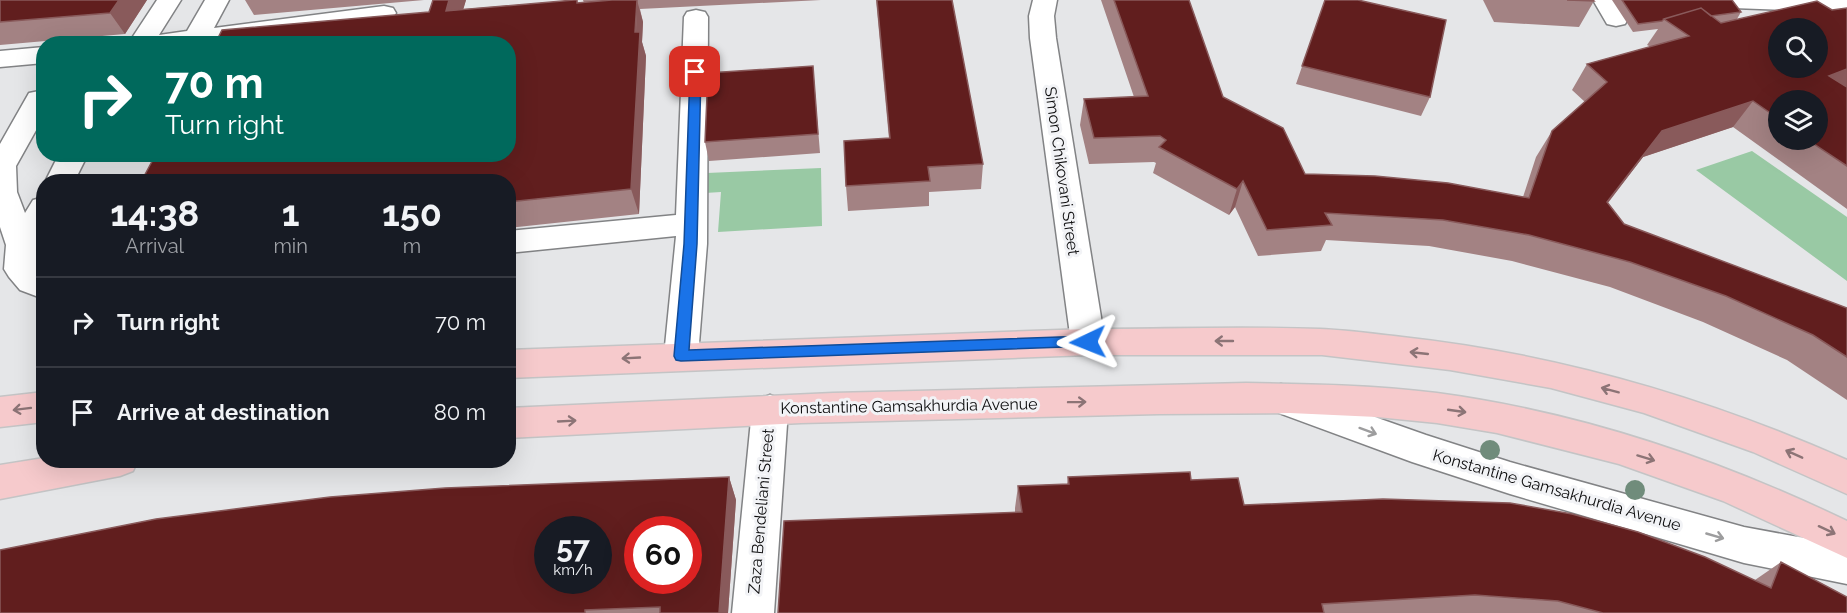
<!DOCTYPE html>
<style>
:root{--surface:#171b24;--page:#20242c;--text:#f1f3f6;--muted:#9ea1a6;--line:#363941}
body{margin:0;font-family:Raleway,sans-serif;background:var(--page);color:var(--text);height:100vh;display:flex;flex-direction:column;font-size:22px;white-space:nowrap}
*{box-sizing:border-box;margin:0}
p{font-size:20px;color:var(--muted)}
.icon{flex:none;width:33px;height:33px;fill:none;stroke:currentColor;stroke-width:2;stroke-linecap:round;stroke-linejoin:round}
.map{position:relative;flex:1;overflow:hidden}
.details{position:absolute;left:36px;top:174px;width:480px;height:294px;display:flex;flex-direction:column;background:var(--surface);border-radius:24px;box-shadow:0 6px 24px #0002}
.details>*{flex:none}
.top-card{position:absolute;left:36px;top:36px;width:480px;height:126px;border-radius:24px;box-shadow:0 6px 24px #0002;background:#00695c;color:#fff;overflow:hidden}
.controls{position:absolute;left:1768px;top:18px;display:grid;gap:12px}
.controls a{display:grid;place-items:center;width:60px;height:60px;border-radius:50%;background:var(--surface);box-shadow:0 6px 24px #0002;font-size:30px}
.speed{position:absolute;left:534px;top:516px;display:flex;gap:12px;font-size:30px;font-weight:700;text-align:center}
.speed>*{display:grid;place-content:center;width:78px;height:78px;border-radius:50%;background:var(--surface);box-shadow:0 6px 24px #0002;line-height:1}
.speed small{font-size:15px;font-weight:400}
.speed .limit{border:9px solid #d22;background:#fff;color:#111}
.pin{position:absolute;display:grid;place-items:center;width:51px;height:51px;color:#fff;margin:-26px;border-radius:12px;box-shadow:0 3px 9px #0006}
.me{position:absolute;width:66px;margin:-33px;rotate:268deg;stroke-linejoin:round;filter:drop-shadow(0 0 4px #0008)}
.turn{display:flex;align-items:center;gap:21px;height:126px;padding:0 30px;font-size:27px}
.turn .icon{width:78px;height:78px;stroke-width:2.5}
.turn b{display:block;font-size:42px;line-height:51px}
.eta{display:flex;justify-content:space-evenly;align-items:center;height:102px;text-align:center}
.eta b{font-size:36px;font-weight:700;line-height:42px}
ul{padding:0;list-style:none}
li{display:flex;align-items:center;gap:18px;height:90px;padding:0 30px;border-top:2px solid var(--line)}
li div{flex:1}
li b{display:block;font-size:22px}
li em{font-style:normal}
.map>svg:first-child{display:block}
</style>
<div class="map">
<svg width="1847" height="613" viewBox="0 0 1847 613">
<rect width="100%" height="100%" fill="#e5e6e8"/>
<path fill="#99c9a4" d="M1752 151 1847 217V281L1696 170Z
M821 168 822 226 718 232 721 192 705 193 707 173Z"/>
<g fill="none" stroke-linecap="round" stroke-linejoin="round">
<g stroke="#828385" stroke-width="3">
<path id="minor" d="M157 0H181L159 35 187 31 205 0H229L214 28 384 6 393 8 396 13 393 18 384 20 209 44H128Z
M1033 0H1057L1054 16 1056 38 1105 342 1100 351 1088 355 1076 351 1071 342 1030 38 1029 16Z
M1593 0H1617L1628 19 1625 24 1616 26 1607 24Z
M1722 0H1847V12L1733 8 1724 6Z
M696 10 705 12 708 17 707 244 698 356 693 366 681 370 669 366 664 356 676 236 508 253V231L676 215 684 17 687 12Z
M44 47V63L0 67V51Z
M39 91 44 92V116L16 166 17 192 25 213 33 200 44 197V235L38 245 36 266 44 274V299L20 290 9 277 4 269 6 245 0 227V144L29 93Z
M59 154H88L74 182H45Z
M1281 384 1426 435 1510 462 1744 527 1847 546V584L1744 563 1510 494 1412 462 1268 409 1263 399 1268 389Z
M770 395 783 400 788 410 774 613H732L752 410 757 400Z"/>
</g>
<g stroke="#c4c4c5" stroke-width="3">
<path id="major" d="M1088 329C1165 329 1243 326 1320 329 1347 330 1375 334 1402 337 1557 354 1705 397 1847 460V494L1753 452 1644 413 1551 388 1450 370 1322 355H1088L508 378V350Z
M1246 383C1310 384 1374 385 1437 393 1579 412 1718 459 1847 521V558L1723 501 1619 464 1497 433 1437 423 1377 417 1290 413 1159 414 801 423 508 438V408L833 393Z
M44 392V422L0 427V397Z
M44 458V460H138L133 471 120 476 0 499V465Z"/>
</g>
<use href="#minor" fill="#fff" fill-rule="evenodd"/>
<use href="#major" fill="#f6cacc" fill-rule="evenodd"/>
</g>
<g fill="#708c7b">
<circle cx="1490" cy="450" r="10"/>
<circle cx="1635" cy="490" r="10"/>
</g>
<path fill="#a38283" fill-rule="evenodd" d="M0 0H147L125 34 0 45Z
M245 0H424L254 15Z
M433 0H466L463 9 577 0 578 3H584L583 0H821L640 9 643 22 642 42 646 56 639 214 508 228V182L429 12Z
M876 0H952L983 164 981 189 929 192V206L848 211 846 186 889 139Z
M1101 0H1189L1223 97 1305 174 1523 197 1536 157 1552 131 1585 102 1572 90 1587 64 1651 47 1647 45 1658 29 1633 32 1612 0H1732L1741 12 1737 19 1847 86H1846L1847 87V209L1733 127 1643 157 1608 203 1624 224 1847 308V400L1787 360 1703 322 1610 287 1512 261 1429 246 1326 240 1321 251 1258 256 1235 207 1229 215 1153 173 1156 163 1154 162 1089 164 1080 125 1084 99 1134 97ZM1779 100 1818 140H1779Z
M1325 0 1430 97 1421 116 1296 84Z
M1483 0H1593L1594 1 1579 27 1494 22Z
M813 66 820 153 709 161 705 142Z
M729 477 736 500 728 613H0Z
M1068 477 1191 480 1244 505 1755 580 1781 562 1847 613H778L1015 512V508L1018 486 1067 484Z"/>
<path fill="#895a5b" d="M119 0H147L125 34 110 13Z
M449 0H466L456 35 446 11Z
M637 0 643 22 642 42 646 56 639 214 631 189Z
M1847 69V86L1810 100 1829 76Z
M1753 101 1733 127 1643 157 1589 227 1607 202 1662 131Z
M1243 181 1235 207 1229 215 1237 189Z
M729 477 736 500 728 613H719Z"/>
<path fill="#611e1e" stroke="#895a5b" stroke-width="1.5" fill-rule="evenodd" d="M0 0H119L110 13 0 22Z
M433 0H449L446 11 574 0H577V3L612 0H637L635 32H640L631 189 508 202V182H141L156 154H508V44H215L222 30 429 12Z
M877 0H952L983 164 928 167 930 181 846 186 844 141 890 138Z
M1114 0H1189L1223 97 1283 128 1305 174 1375 176 1448 183 1529 198 1552 131 1607 82 1587 64 1689 36 1664 19 1701 8 1721 23 1817 1 1832 10 1847 8V69L1829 76 1847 87V166L1808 140H1818V100H1779V119L1753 101 1662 131 1607 202 1624 224 1847 308V357L1813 335 1726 296 1630 262 1529 235 1443 220 1325 213 1332 225 1267 230 1243 181 1237 189 1159 147 1166 140 1160 136 1094 138 1084 99 1148 96ZM1779 28H1818V68H1779Z
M1325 0H1358L1446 20 1430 97 1302 66Z
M1567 0H1593L1594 1Z
M1622 0H1732L1741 12 1711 16 1701 8 1664 19 1662 21 1638 24Z
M813 66 818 134 705 142 708 73Z
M1190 472 1191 480 1238 478 1244 505 1383 499 1510 503 1572 514 1638 532 1705 557 1771 588 1781 562 1847 597V613H1603L1558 601 1475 595 1322 604 1324 613H778L784 521 1022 512 1018 486 1069 484 1068 477Z
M729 477 719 613H660V607L585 610V613H0V550L156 519 330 497 445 488ZM548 530H598V580H548ZM638 530H688V580H638Z"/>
<defs><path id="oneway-shaft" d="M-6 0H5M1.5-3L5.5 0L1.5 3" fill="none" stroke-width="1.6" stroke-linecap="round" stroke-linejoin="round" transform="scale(1.5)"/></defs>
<g stroke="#8c7476">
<use href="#oneway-shaft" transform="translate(1224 341) rotate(180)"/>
<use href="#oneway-shaft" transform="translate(1419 353) rotate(-174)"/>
<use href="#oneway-shaft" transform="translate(631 358) rotate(177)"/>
<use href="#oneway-shaft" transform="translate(1610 390) rotate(-165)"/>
<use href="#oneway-shaft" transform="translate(1077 402) rotate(-1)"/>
<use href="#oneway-shaft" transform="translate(22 409) rotate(173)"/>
<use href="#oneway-shaft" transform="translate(1457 411) rotate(8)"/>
<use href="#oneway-shaft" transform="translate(567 421) rotate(-3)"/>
<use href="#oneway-shaft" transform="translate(1794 454) rotate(-156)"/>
<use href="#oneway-shaft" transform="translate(1646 458) rotate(17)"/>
<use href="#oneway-shaft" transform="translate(1827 530) rotate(25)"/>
</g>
<g stroke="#9d9d9e">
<use href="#oneway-shaft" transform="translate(1368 431) rotate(20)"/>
<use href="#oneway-shaft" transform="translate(1715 536) rotate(16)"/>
</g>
<path fill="#1a73e8" stroke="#114b97" stroke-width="1.5" d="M695 69 701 72 697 244 689 350 1088 336 1095 342 1093 346 681 361 676 360 674 356 684 244 690 72Z"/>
<g text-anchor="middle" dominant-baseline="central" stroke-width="6" stroke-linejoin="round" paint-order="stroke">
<g font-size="16" fill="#0b0b0c" stroke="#f2f3f6">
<text transform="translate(1062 171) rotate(82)">Simon Chikovani Street</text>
<text transform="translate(909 406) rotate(-1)">Konstantine Gamsakhurdia Avenue</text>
<text transform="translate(1557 490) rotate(16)">Konstantine Gamsakhurdia Avenue</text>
<text transform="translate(761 511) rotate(-85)">Zaza Bendeliani Street</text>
</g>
</g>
</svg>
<div class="controls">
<a><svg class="icon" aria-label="search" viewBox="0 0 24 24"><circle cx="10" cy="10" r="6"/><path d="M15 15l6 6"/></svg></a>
<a><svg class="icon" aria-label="layers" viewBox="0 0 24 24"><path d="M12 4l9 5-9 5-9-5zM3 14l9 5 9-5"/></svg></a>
</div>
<div class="speed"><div>57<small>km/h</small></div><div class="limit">60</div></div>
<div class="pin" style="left:695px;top:72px;background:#d93025"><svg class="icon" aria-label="arrive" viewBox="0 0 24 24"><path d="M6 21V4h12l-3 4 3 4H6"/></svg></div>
<svg class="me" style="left:1088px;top:342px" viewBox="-20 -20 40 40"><path d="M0-17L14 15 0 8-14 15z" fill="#1a73e8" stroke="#fff" stroke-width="4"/></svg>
<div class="top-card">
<div class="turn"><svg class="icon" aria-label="right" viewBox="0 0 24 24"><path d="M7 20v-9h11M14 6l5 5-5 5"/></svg><div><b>70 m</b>Turn right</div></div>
</div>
<section class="details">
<div class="eta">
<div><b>14:38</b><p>Arrival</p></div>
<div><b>1</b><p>min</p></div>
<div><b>150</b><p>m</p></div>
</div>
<ul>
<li><svg class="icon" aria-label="right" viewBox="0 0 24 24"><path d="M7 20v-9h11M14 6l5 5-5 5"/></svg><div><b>Turn right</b></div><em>70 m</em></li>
<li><svg class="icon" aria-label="arrive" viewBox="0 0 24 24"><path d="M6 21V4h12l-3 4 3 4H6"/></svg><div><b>Arrive at destination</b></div><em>80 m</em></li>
</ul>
</section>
</div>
